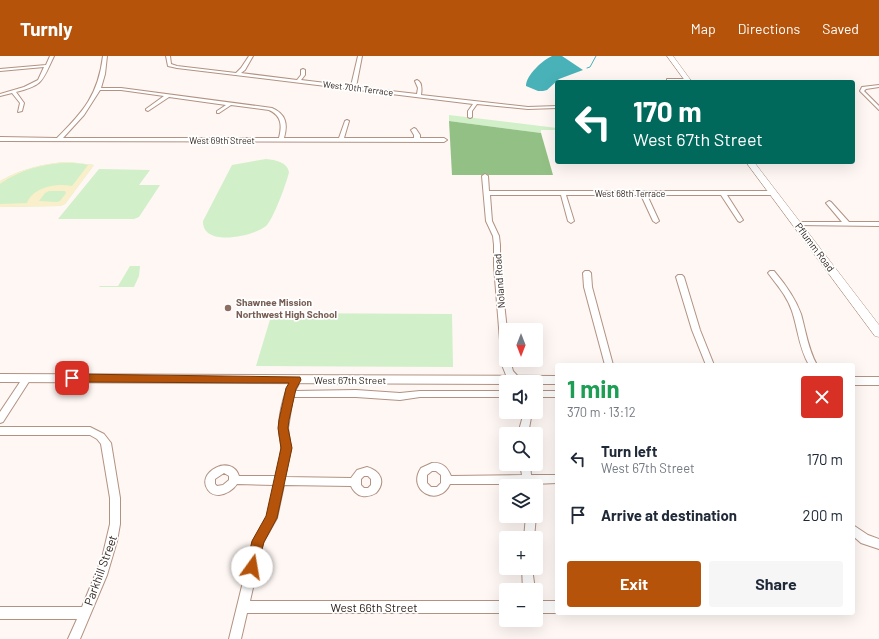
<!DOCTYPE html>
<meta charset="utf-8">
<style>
:root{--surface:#fff;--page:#f6f6f7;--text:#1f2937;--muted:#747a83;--accent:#b45309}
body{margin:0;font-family:Barlow,sans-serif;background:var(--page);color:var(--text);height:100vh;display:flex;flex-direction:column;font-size:15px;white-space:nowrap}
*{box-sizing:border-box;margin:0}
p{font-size:13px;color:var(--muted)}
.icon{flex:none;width:22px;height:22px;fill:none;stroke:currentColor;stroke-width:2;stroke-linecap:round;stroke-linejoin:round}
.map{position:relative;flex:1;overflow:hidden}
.drawer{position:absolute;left:555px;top:307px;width:300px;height:252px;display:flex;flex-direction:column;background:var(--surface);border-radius:4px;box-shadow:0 4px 16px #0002}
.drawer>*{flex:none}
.guide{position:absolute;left:555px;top:24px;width:300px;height:84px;border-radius:4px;box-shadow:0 4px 16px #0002;background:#00695c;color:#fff;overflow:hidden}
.needle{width:26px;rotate:180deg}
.fabs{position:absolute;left:499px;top:267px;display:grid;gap:8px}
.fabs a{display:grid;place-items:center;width:44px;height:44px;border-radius:4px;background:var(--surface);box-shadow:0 4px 16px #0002;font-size:20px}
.pin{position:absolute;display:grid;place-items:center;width:34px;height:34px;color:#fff;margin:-17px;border-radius:8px;box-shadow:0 2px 6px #0006}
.me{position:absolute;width:44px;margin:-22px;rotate:13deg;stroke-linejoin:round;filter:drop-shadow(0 0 3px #0008)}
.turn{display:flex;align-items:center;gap:14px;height:84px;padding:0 12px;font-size:18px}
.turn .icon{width:52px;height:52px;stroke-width:2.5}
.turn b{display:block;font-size:28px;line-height:34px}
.round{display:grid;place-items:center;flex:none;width:42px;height:42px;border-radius:4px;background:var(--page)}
.summary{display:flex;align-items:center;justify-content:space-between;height:68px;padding:0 12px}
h1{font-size:24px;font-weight:700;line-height:30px;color:#1e9e55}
.button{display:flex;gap:8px;margin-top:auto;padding:8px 12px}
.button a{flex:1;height:46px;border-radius:4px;background:var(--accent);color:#fff;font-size:16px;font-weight:700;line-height:46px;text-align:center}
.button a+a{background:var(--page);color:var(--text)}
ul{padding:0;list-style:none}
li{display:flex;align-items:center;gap:12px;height:56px;padding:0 12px}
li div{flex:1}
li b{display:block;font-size:15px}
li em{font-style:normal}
header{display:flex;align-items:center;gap:24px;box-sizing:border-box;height:56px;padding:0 20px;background:var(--accent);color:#fff}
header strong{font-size:19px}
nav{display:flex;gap:22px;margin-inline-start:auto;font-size:14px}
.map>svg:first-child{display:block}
</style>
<header>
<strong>Turnly</strong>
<nav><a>Map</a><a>Directions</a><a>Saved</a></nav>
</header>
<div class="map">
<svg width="879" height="583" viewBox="0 0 879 583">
<rect width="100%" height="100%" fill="#fef7f4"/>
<path fill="#d1efc8" d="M449 59 557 72V74H541V77L449 65Z
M266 103C276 104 287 106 289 116 287 126 273 164 266 170 254 180 202 192 203 165L232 109Z
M69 106 94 109 65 148 60 150 0 151V125C21 113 44 107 69 106Z
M99 113 150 114 139 129H160L139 161 134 163H58Z
M130 210H140L139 220 134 231H99L100 230H118Z
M272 257 452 258 453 311 256 310Z"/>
<path fill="#93c185" d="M449 65 541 77 553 119H452Z"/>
<path fill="#f9efca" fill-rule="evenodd" d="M69 106 94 109 65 148 60 150 0 151V148L27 147C33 131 57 127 72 130L88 109C60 103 23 111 0 128V125C21 113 44 107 69 106ZM49 135H65L66 137 60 145 57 146 39 145 45 137Z"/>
<path fill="#48b2b8" d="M552 0H562L583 14 559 23 547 34 543 35H538L526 30C526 19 543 4 552 0Z"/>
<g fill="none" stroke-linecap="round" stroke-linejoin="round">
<path stroke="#48b2b8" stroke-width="1" d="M587 12 590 11 596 0"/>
<g stroke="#b29282" stroke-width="2">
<path id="minor" d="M50 0H54C42 25 44 29 16 36L24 47 22 55 18 56 20 47 12 37 0 40V38L24 31 38 24 44 11 0 15V13L46 9Z
M103 0H107L105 18 101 32H121L272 52C286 58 288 68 284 82H339L345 65 347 64 349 65 344 82H414V79L411 74 414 72 416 73 420 79V82H444L447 84 444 86 0 85V81L57 82C84 55 98 39 103 0ZM100 34H121L164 40 146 53V54L148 55 169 41 226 49 217 55V57H219L231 49 269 54C282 60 282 70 279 82H63L84 59Z
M166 0H170L171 8 177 10 236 17 241 12 249 0H253L245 14 241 17 297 24 301 19V14L303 13 305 14V19L301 24 351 30 358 0H362L356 31 417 38 418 32 415 25 417 24C422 26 422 33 421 39L528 51 557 50V52L528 53 477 48 472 55V61L470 62 468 61V55L473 48 177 12 168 10Z
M669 23H688L690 24 688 25H667V23Z
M879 29V31L866 33 864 35 879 50V54L860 35 862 31Z
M485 118 488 120 489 135H774L777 137 774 139H727L743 164 740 166 738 165 721 139H647L659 165 656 167 653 165 641 139H566L574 165 571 167 568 165 561 139H490L492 165 499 180 500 189V210L507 274 506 304H510L513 315 523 326H514L506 319 502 309 494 210V189L493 180 486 165 482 120Z
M829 145 831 146 849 166H879V170L796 169 795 168 798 166H842L826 147Z
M585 215H589L591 217 592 231 613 309H605L584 231 583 217Z
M770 215H774C785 228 795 242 801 258 806 276 808 293 817 309H809C799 292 798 273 792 255 787 240 777 229 768 217Z
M678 219H682L684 221 700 274 714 309H706L692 274 676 221Z
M27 319 30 320 31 322 30 324 3 366 0 367V356L24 320Z
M297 321 300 322 301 324 295 335 356 334 400 337 420 335H506V341H420L400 344 356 341H293L288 372 291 393 285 421 351 422 357 414 367 411C381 415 386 426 376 437 366 443 356 441 351 430L284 429 277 462 263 487 250 545H506V557H247L241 583H229L253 485 267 461 274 429 237 428C233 434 226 438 219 439 214 439 211 438 208 434 195 416 232 397 239 420H276C277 412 281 402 281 393 282 386 278 379 279 371 279 360 285 324 297 321ZM224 417 229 420V424L223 429 217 430 215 428V423ZM364 420H368L371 423V429L368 432H364L361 429V423Z
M536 335H557V341H536Z
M524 356H532L528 378H518Z
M0 371H90L104 378 111 387 120 442V468L117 485 107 519 80 583H68L77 563H0V551H82L102 502 110 468V442L101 388 97 383 90 379H0Z
M432 407C442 406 447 411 451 420L522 419 520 408H530L531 419H557V427L533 428V430H523V428H450C439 452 406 435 421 412ZM432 415H436L441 419V427L437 431H431L427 427V419Z
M526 460H536L534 482H524Z
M853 469 868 479 879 483V493L861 487 853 480Z
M522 512H532L535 534H523Z
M536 545H557V557H536Z"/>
</g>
<g stroke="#b29282" stroke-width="2">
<path id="tertiary" d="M0 318 557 320V328H536V326H506V328L0 326Z
M853 321H879V329H853Z"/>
</g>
<g stroke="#b29282" stroke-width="1">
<path id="secondary" d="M667 0H673L692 26H686Z
M746 106H754L879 269V281L875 280Z"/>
</g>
<use href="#minor" fill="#fff" fill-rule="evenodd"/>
<use href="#tertiary" fill="#fff" fill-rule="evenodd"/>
<use href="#secondary" fill="#fff" fill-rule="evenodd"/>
</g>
<path fill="#b45309" stroke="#753606" d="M72 318 300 321 301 324 296 333 289 364 288 372 292 392 277 462 264 486 256 516 252 517 248 516 246 511 252 485 266 460 281 392 278 372 279 364 286 332 289 327 72 326 67 322Z"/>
<circle fill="#8d6e63" stroke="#fff" stroke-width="1.5" cx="228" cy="252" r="4"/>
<g text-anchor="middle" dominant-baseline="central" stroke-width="3.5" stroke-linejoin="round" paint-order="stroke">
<g font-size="9" fill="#2f231d" stroke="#fff">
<text transform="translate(358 32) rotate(7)">West 70th Terrace</text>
<text x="222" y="84">West 69th Street</text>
<text x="630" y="137">West 68th Terrace</text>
</g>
<g font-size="10" fill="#2f231d" stroke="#fff">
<text transform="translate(815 191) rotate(53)">Pflumm Road</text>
<text transform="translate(499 225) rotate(-94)">Noland Road</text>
<text x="350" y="324">West 67th Street</text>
</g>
<g font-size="10" font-weight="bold" fill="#785e54" stroke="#fff" text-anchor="start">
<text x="236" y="246">Shawnee Mission<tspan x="236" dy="12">Northwest High School</tspan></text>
</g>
<g font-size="12" fill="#2f231d" stroke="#fff">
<text transform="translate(100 514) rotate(-70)">Parkhill Street</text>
<text x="374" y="551">West 66th Street</text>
</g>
</g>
</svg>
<div class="fabs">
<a><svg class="needle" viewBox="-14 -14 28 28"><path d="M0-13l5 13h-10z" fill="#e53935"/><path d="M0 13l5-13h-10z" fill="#747a83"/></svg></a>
<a><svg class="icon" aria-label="sound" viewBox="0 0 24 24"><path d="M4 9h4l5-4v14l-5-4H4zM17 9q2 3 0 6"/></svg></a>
<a><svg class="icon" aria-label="search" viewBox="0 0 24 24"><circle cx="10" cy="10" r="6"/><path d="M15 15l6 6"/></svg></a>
<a><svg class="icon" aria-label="layers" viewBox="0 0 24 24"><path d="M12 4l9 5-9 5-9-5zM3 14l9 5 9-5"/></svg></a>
<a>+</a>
<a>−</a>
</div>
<div class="pin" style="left:72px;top:322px;background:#d93025"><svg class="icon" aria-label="arrive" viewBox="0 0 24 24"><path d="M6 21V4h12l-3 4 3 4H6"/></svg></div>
<svg class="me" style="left:252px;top:511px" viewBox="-20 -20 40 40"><circle r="19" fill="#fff"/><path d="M0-13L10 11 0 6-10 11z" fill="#b45309"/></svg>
<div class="guide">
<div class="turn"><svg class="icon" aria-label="left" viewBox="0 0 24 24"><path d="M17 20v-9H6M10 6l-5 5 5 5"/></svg><div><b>170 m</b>West 67th Street</div></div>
</div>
<section class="drawer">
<div class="summary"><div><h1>1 min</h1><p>370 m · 13:12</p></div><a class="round" style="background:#d93025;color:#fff"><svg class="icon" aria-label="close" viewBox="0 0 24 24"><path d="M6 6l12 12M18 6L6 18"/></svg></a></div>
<ul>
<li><svg class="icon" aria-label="left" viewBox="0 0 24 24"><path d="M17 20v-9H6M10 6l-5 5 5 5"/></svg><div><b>Turn left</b><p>West 67th Street</p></div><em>170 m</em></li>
<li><svg class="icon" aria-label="arrive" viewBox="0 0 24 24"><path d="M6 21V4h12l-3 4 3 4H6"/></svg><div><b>Arrive at destination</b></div><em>200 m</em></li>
</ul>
<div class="button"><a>Exit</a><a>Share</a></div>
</section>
</div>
